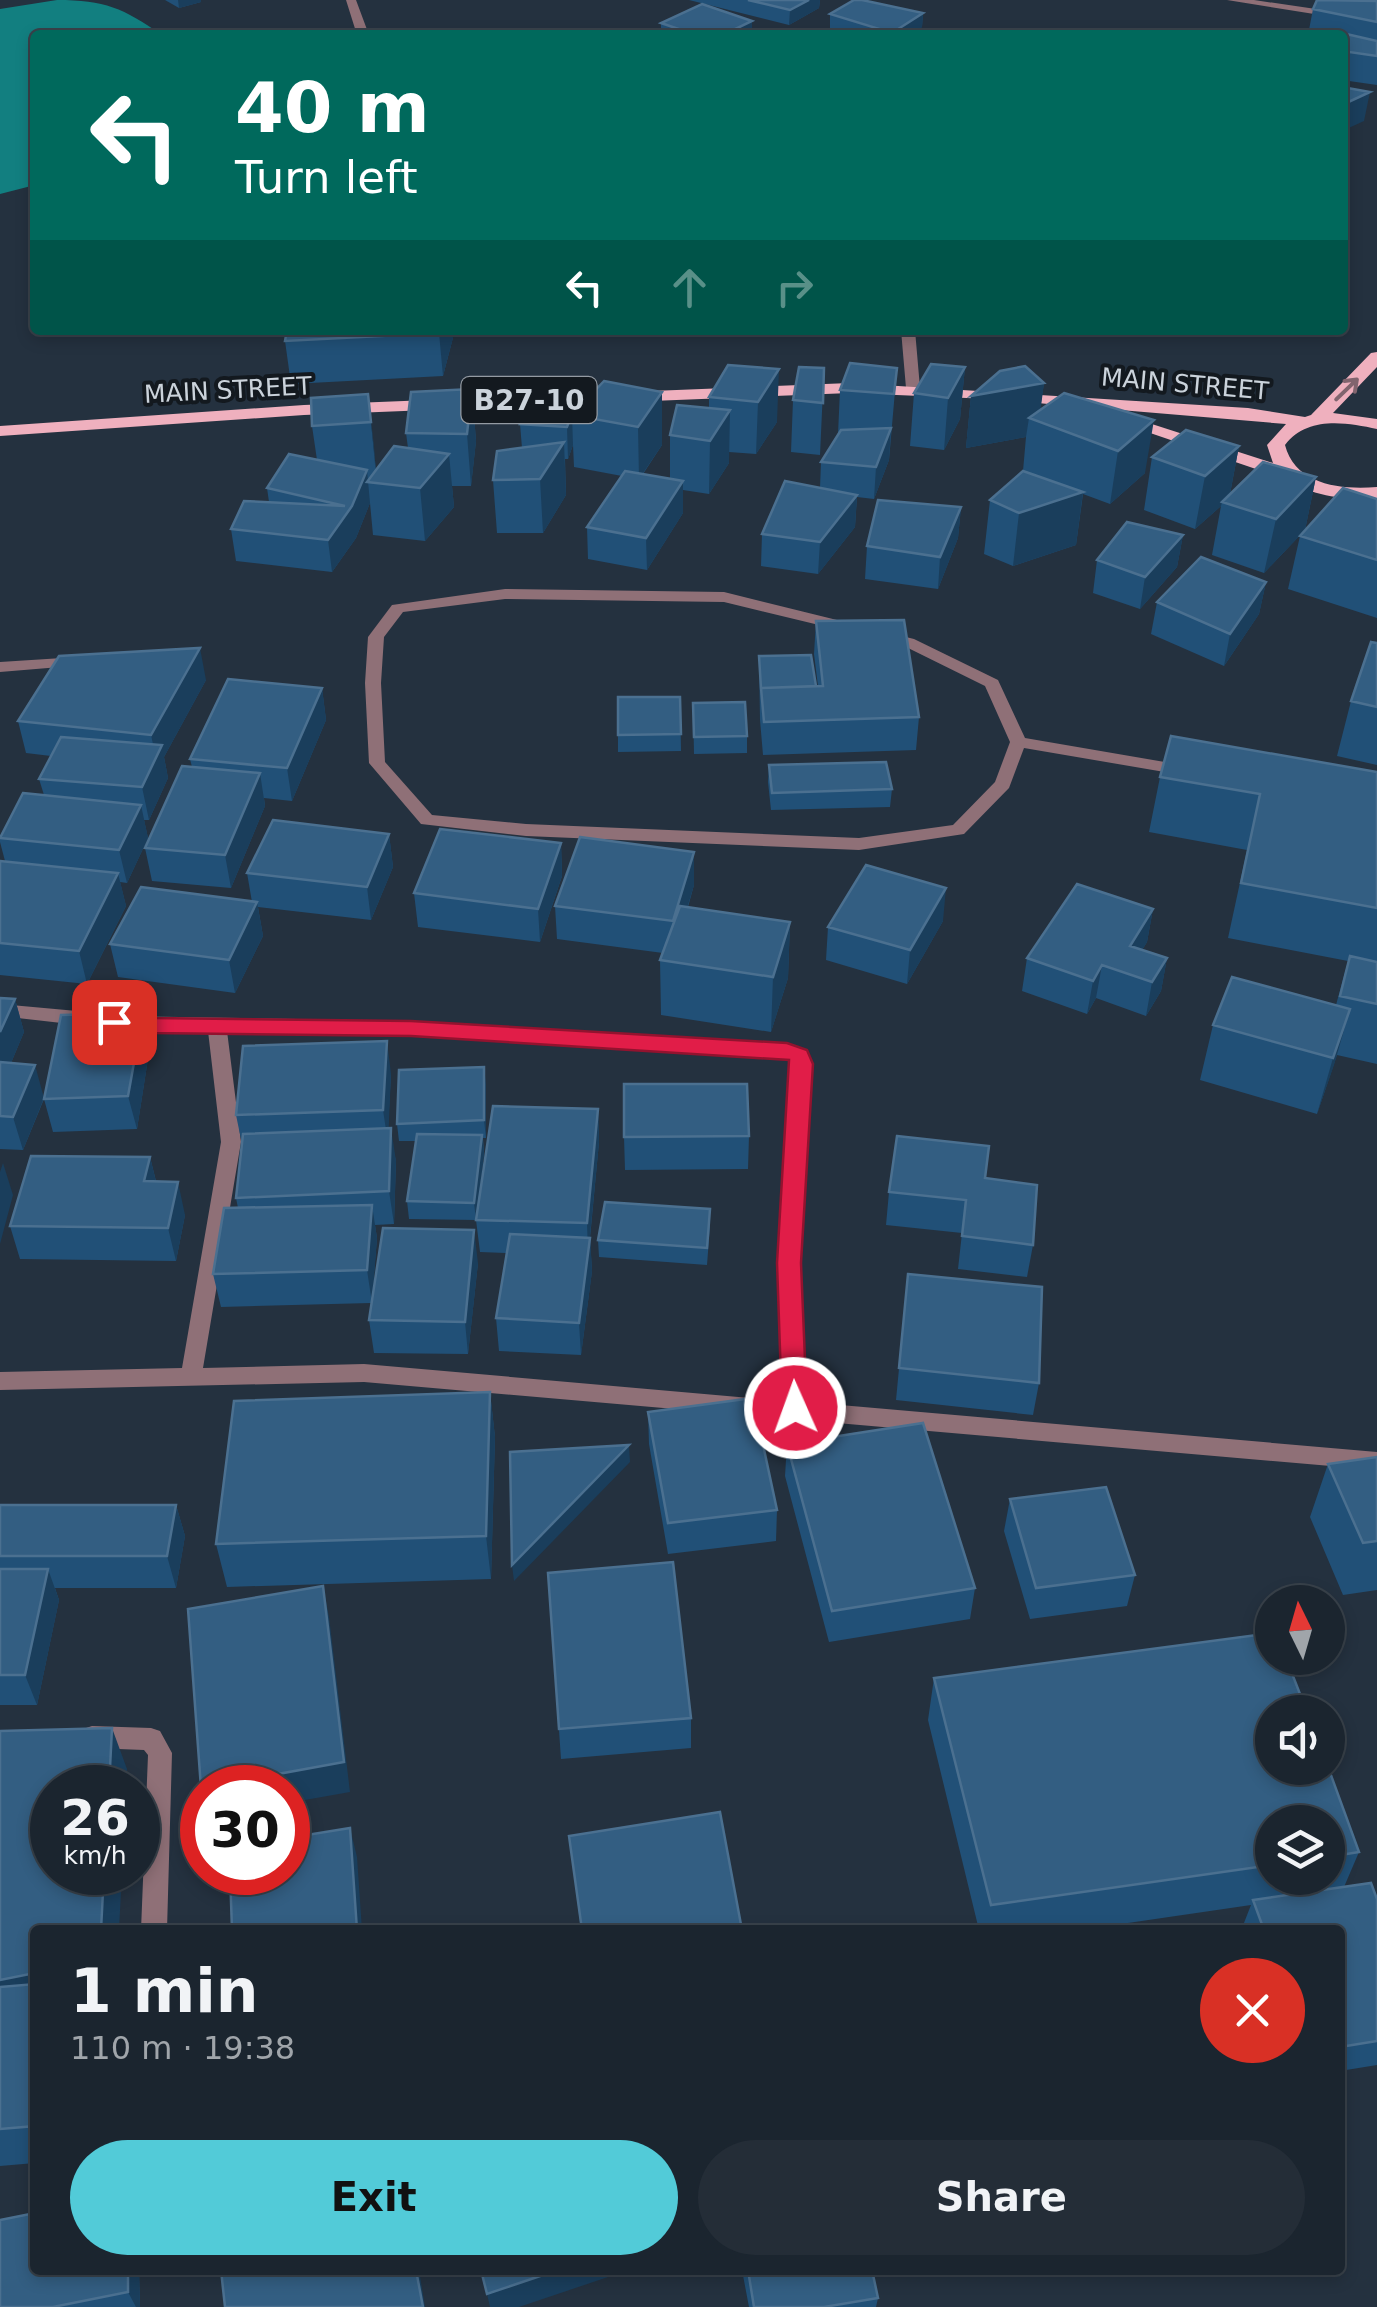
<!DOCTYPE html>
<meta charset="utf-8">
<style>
:root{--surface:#1b252f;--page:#242d37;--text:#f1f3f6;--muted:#a0a5aa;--line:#39424b;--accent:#52cbd8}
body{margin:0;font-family:"DejaVu Sans",sans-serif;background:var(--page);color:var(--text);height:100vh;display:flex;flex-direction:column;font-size:38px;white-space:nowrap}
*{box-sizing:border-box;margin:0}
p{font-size:32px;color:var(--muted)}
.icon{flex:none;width:55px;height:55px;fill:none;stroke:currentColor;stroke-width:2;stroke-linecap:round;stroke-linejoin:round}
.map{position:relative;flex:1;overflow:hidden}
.sheet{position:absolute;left:30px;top:1925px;width:1315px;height:350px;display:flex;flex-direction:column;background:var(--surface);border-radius:10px;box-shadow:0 5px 15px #0003,0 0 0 2px var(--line)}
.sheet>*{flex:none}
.guide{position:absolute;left:30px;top:30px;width:1318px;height:305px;border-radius:10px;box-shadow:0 5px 15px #0003,0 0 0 2px var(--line);background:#00695c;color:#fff;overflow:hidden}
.needle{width:65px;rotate:355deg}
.tools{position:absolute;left:1255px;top:1585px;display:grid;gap:20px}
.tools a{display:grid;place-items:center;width:90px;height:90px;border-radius:50%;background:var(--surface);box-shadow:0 5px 15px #0003,0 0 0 2px var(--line);font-size:50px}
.speed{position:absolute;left:30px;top:1765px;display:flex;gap:20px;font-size:50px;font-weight:700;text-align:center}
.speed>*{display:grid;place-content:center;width:130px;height:130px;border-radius:50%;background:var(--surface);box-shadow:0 5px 15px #0003,0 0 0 2px var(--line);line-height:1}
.speed small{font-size:25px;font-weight:400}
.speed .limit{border:15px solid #d22;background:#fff;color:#111}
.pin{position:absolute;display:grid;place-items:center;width:85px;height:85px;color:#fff;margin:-42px;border-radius:20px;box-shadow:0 5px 15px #0006}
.me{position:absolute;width:110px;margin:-55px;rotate:358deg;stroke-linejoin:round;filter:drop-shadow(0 0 8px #0008)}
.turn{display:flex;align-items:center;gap:35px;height:210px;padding:0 40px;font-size:45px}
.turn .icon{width:130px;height:130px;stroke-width:2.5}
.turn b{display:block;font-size:70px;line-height:85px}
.lanes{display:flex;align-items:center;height:95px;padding:0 40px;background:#0003;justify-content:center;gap:50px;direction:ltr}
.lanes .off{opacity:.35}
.round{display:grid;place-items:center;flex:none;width:105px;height:105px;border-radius:52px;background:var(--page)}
.headline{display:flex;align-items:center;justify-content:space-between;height:170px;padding:0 40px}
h1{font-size:60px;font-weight:700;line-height:75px}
.action{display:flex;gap:20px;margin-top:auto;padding:20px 40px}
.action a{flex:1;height:115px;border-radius:60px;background:var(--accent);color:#111;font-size:40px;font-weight:700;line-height:115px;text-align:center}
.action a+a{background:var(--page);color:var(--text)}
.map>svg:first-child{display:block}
</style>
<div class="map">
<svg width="1377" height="2307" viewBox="0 0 1377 2307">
<rect width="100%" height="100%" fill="#24313f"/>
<path fill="#127f80" d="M57 0C105 0 123 8 162 35H35V185L0 194V9Z"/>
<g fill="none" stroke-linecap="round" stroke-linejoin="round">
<path fill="#8f7077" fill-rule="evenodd" d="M505 589 724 592 914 639 998 680 1025 738 1188 766 1196 771 1188 776 1024 748 1009 788 964 834 859 850 526 836 421 824 369 763 365 683 368 637 392 605ZM505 599 724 602 902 645 985 686 1010 742 995 782 953 825 859 838 526 824 432 815 385 762 381 683 384 637 403 612Z"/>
<path fill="#8f7077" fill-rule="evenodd" d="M346 0H356L369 35H357Z
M1227 0H1254L1377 18V24Z
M901 330H915L920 388 913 392 906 388Z
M78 657 84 659V665L0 672V662Z
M0 1004 88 1012 97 1019 88 1026 0 1016Z
M121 1016 411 1021 787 1044 806 1050 812 1065 799 1263 806 1402 1377 1452V1470L364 1382 0 1390V1372L182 1368 221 1142 208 1031 114 1028 112 1023 114 1018ZM227 1031 411 1035 791 1059 779 1263 784 1401 364 1364 203 1368 241 1142Z
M92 1726 151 1728 160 1731 172 1753 167 1930H141L148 1755 144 1750 92 1748 83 1745 80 1737 83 1729Z"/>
<path fill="#efb0be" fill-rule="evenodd" d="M1377 352V367L1333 413 1377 419V429C1345 422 1307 416 1285 445 1295 485 1341 490 1377 487V499C1347 500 1314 497 1288 480L1112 420 1115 416H1127L1273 463 1267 445 1286 424 990 399 850 393 304 415 0 436V426L304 405 850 383 1248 408 1305 417 1311 415 1371 353Z"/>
</g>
<path fill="#215077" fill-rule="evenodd" d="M165 0H201V2L179 8Z
M689 0H820L819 8 789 25Z
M1377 1V85L1342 80V35H1308L1313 9Z
M923 13 922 27 910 35H851L830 28V14Z
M661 23 752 35H661Z
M455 330 443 376 291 384 285 341Z
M728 365 777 422 756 454 729 452V463L709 494 683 490V513L647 570 588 559 587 527 622 476 574 467 573 445 568 459H565L566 495 543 533H497L493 480 522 448 520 424 578 398V408L604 381 662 445 643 474 670 479V435L709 408V397Z
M965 367 960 419 944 450 910 446 914 393Z
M824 368 820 455 791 452 793 400Z
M897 368 889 460 874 499 857 497 855 527 818 574 761 566 762 534 820 488 821 462 838 434 840 390Z
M1044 383 1040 409 1064 393 1145 473 1110 504 1083 494 1076 545 1013 566 984 554 990 500 1023 471 1026 437 966 448 971 396Z
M472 389 476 441 471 486H452L454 507 425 541 373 535 370 503 356 538 332 572 236 561 231 529 269 502 267 488 317 460 312 426 368 394 376 470 408 448 406 433Z
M1239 446 1230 494 1316 477 1305 530 1264 573 1212 555 1221 506 1195 529 1144 510 1152 457Z
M1377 499V618L1288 589 1300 536Z
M961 507 958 538 938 589 865 579 867 546Z
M1183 535 1177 567 1140 609 1093 593 1097 560Z
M1266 582 1259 614 1224 666 1151 634 1157 602Z
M816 621 919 717 916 750 763 755 760 720 759 656 818 686 814 654Z
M1377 643V765L1337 756 1351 701Z
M206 680 164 757 168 778 149 820H144L148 838 127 883 120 882 126 906 87 984 0 975V861H5L0 842V836L44 795 39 779 51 756 26 753 18 721Z
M322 688 326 720 292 801 264 798 265 806 231 888 152 881 145 848 192 767 190 759Z
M680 697 681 751 618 752V735Z
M693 703 747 736V753L694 754Z
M769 765 892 789 890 807 771 810 768 782Z
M1377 772V1064L1337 1055 1317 1114 1200 1080 1213 1025 1336 1005 1348 961 1228 938 1247 850 1149 832 1160 777Z
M389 834 393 867 371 920 258 907 263 936 235 993 118 977 110 944 252 902 247 873Z
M561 843 562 876 540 942 418 927 414 893Z
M694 885 688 907 790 922 788 978 771 1032 661 1015 660 960 663 953 557 939 555 906Z
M1153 909 1147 942 1142 950 1167 958 1161 991 1146 1016 1096 998 1087 1014 1022 991 1027 958Z
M943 921 907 984 826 960 828 927Z
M0 998 15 999 24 1032 11 1063 44 1097 143 1013 150 1046 137 1129 53 1132 44 1099 23 1150 0 1149Z
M391 1074 388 1128 396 1161 394 1224 375 1225 377 1238 372 1298 478 1263 468 1354 374 1353 369 1320 371 1303 221 1307 213 1274 238 1208 236 1198 242 1144 236 1115Z
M486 1084V1138H483L484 1153 476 1220 409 1219 407 1201 416 1141H399L397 1124Z
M598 1109 599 1142 590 1238 592 1271 581 1355 499 1351 496 1318 506 1253 480 1252 476 1220Z
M749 1136 748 1169 625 1170 624 1137Z
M150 1157 156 1181 185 1215 176 1261 20 1259 10 1226Z
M985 1178 1033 1245 1027 1277 958 1269 962 1233 886 1225 889 1192Z
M710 1226 707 1265 599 1257 598 1240Z
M908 1274 1039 1383 1033 1415 896 1400Z
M490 1392 495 1437 491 1579 227 1587 216 1544Z
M648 1412 777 1510 776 1541 668 1554 649 1444Z
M787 1444 975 1588 970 1619 829 1642 785 1476Z
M1377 1457V1590L1343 1595 1310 1517 1328 1464Z
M1010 1499 1135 1575 1127 1606 1030 1619 1004 1531Z
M0 1505H176L185 1536 176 1588H55L59 1600 37 1705H0Z
M548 1573 691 1718V1748L561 1759Z
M1272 1633V1658H1286L1307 1712H1272V1768L1328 1767 1359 1852 1344 1887 1371 1883 1377 1899V2065L1340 2071V1930H1243L1242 1928 1251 1905 1080 1930H979L928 1720 934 1678ZM1272 1822H1328V1878H1272Z
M0 1731 127 1769 35 1930V2163L0 2166Z
M569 1836 742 1930H581Z
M35 2270H139L140 2307H0Z
M742 2270H872L878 2298 876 2307H749Z"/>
<path fill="#1a3e5c" d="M178 0H201V2L179 8Z
M809 0H820L819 8 789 25 790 10Z
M923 13 922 27 910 35H892V33Z
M752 21V35H723Z
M1370 92 1364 121 1342 131V105Z
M440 330H455L443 376 439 333Z
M965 367 960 419 944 450 948 398Z
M779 369 777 422 756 454 758 402Z
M1044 383 1039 422 1029 418 1026 437 966 448 971 396Z
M472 389 476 441 471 486 467 434Z
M662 392V445L639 479 638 427Z
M368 394 374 446 376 475 371 422Z
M578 398V416L572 415 573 445 568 459 567 427Z
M730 410 729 463 709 494 710 441Z
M1154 420 1145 473 1110 504 1118 451Z
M891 428 889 460 874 499 876 467Z
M564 442 566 495 543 533 540 479Z
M1239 446 1229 499 1222 502 1221 506 1195 529 1205 476Z
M449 454 454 507 425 541 420 488Z
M367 470 370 503 356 538 332 572 328 540Z
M1316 477 1305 530 1264 573 1276 519Z
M683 481V513L647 570 646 538Z
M1083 492 1076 545 1013 566 1019 513Z
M857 495 855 527 818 574 820 542Z
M961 507 958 538 938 589 940 557Z
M1183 535 1177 567 1140 609 1145 577Z
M1266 582 1259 614 1224 666 1230 634Z
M200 648 206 680 164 757 168 778 149 820 142 787 156 758 151 735Z
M322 688 326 720 292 801 287 768Z
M260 773 265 806 231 888 225 855Z
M141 805 148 838 127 883 119 850Z
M389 834 393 867 371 920 367 887Z
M561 843 562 876 540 942 538 909Z
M694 852V885L673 955V921Z
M118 873 126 906 87 984 79 951Z
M946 888 943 921 907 984 910 950Z
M257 902 263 936 235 993 229 960Z
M1153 909 1147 942 1127 974 1130 946Z
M790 922 788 978 771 1032 773 977Z
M1167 958 1161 991 1146 1016 1152 982Z
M1102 965 1096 998 1087 1014 1093 981Z
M15 999 24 1032 0 1089V1032Z
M1350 1009 1334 1065 1317 1114 1333 1058Z
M143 1013 150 1046 137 1129 128 1096Z
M387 1041 391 1074 388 1143 383 1110Z
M35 1065 44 1098 23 1150 13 1117Z
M484 1067 486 1084V1138L484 1120Z
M598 1109 599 1142 589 1246 590 1238 592 1271 581 1355 579 1323 588 1254 587 1223Z
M391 1128 396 1161 394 1224 389 1191Z
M482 1135 484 1153 476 1220 474 1203Z
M150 1157 158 1190 144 1181Z
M3 1163 13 1195 0 1244V1172Z
M178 1182 185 1215 176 1261 168 1228Z
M372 1205 377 1238 372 1303 367 1270Z
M474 1230 478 1263 468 1354 465 1322Z
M490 1392 495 1437 491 1579 486 1536Z
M629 1445 630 1462 514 1581 512 1565Z
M176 1505 185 1536 176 1588 167 1556Z
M48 1569 59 1600 37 1705 25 1675Z
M323 1586 329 1617 350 1792 288 1803V1788H205Z
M112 1728 127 1769 126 1788H109Z
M350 1828 357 1857 362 1930H357Z
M104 1872H122L119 1930H101Z
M35 1973V2014L0 2021V1980Z
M128 2270H139L140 2307H136L128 2292Z
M416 2270H419L425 2307H423Z
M558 2270H608V2277L519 2307H490L487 2294Z"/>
<path fill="#335e82" stroke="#4b7090" stroke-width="2.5" d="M748 0H809L790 10Z
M854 0H862L923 13 892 33 830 14Z
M1317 0 1377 1V22L1313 9Z
M702 4 752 21 723 35H696L661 23Z
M1342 33 1377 41V56L1342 51V35H1340Z
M1342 87 1370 92 1342 105Z
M287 330H440L439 333 285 341Z
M850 363 897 368 894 394 840 390Z
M931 364 965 367 948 398 914 393Z
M728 365 779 369 758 402 709 397Z
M1025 366 1044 383 971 396 1000 371Z
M799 367 824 368 823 403 793 400Z
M604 381 662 392 638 427 572 415Z
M472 389 467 434 406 433 411 392Z
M1064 393 1154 420 1118 451 1029 418Z
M368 394 371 422 312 426 311 398Z
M534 394 578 398 567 427 520 424Z
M677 405 730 410 710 441 670 435Z
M891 428 876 467 821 462 841 430Z
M1186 430 1239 446 1205 476 1152 457Z
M564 442 540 479 493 480 497 451Z
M394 446 449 454 420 488 367 482Z
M289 454 367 470 352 506 328 540 231 529 244 501 345 506 267 488Z
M1263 462 1316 477 1276 519 1222 502Z
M625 471 683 481 646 538 587 527Z
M1023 471 1083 492 1019 513 990 500Z
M785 481 857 495 820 542 762 534Z
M1343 488 1377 499V560L1300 536Z
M878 500 961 507 940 557 867 546Z
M1127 522 1183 535 1145 577 1097 560Z
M1201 557 1266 582 1230 634 1157 602Z
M904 620 919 717 764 722 761 688 823 686 816 621Z
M1371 642 1377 643V707L1351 701Z
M200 648 151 735 18 721 59 656Z
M811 655 816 686 761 688 759 656Z
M228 679 322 688 287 768 190 759Z
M618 697H680L681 734 618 735Z
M745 702 747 736 694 737 693 703Z
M1171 736 1377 772V908L1241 883 1260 794 1160 777Z
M61 737 162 745 142 787 39 779Z
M886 762 892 789 772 793 769 765Z
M182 766 260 773 225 855 145 848Z
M23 793 141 805 119 850 0 838Z
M273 820 389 834 367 887 247 873Z
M440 829 561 843 538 909 414 893Z
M580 837 694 852 673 921 555 906Z
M0 861 118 873 79 951 0 943Z
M866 865 946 888 910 950 828 927Z
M1077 884 1153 909 1130 946 1167 958 1152 982 1102 965 1093 981 1027 958Z
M141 887 257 902 229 960 110 944Z
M680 906 790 922 773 977 660 960Z
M1350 956 1377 962V1004L1340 996Z
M1232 977 1350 1009 1333 1058 1213 1025Z
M0 998 15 999 0 1032Z
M143 1013 128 1096 44 1099 61 1015Z
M387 1041 383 1110 236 1115 243 1046Z
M0 1062 35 1065 13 1117 0 1116Z
M484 1067V1120L397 1124 399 1070Z
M624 1084H747L749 1136 624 1137Z
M493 1106 598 1109 587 1223 476 1220Z
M391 1128 389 1191 236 1198 243 1134Z
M417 1134 482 1135 474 1203 407 1201Z
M897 1136 989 1146 985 1178 1037 1185 1033 1245 962 1236 966 1200 889 1192Z
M31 1156 150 1157 144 1181 178 1182 168 1228 10 1226Z
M605 1202 710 1209 707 1248 598 1240Z
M372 1205 367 1270 213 1274 224 1208Z
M383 1228 474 1230 465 1322 369 1320Z
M510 1234 590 1238 579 1323 496 1318Z
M908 1274 1042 1287 1039 1383 899 1368Z
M490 1392 486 1536 216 1544 234 1401Z
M753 1398 777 1510 668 1523 648 1412Z
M923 1423 975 1588 832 1611 787 1444Z
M629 1445 512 1565 510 1452Z
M1377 1457V1541L1363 1543 1328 1464Z
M1106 1487 1135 1575 1036 1588 1010 1499Z
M0 1505H176L167 1556H0Z
M673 1562 691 1718 559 1729 548 1573Z
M0 1569H48L25 1675H0Z
M323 1586 344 1762 201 1788 188 1609Z
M1272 1633V1658H1286L1307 1712H1272V1768L1328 1767 1359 1852 1328 1857V1822H1272V1865L991 1905 934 1678Z
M112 1728 109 1788H52V1872H104L101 1930H35V1973L0 1980V1731Z
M720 1812 742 1930H582L569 1836Z
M350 1828 357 1930H232L230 1872H288V1838Z
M1371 1883 1377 1899V2041L1340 2047V1930H1264L1253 1900Z
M35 1984V2126L0 2129V1987Z
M35 2213V2270H128V2292L53 2307H0V2220Z
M221 2270H416L423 2307H225Z
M481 2270H558L487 2294Z
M748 2270H872L878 2298 824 2307H754Z"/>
<defs><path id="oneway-shaft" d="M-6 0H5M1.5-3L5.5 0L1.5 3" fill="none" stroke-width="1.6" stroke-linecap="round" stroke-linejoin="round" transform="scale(2.5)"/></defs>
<use stroke="#81646e" href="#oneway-shaft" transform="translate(1347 389) rotate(-44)"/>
<path fill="#e11d48" stroke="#92132f" stroke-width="2.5" d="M114 1014 152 1018 411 1021 787 1043 807 1050 813 1064 801 1263 807 1408 804 1415H786L782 1408 777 1263 789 1060 411 1036 152 1033 106 1027 103 1022Z"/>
<g text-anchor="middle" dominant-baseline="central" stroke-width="8" stroke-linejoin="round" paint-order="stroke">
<g font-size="25" fill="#cbd3db" stroke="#13191f">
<text transform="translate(1185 384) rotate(5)">MAIN STREET</text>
<text transform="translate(228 390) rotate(-3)">MAIN STREET</text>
</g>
<rect fill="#13191f" stroke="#949ba3" stroke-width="2.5" x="461.5" y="377" width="135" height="46" rx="8"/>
<g font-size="28" font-weight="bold" fill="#cbd3db">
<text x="529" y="400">B27-10</text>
</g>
</g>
</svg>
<div class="tools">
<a><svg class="needle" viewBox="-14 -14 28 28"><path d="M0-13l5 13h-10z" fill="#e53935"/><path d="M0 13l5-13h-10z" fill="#a0a5aa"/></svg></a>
<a><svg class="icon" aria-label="sound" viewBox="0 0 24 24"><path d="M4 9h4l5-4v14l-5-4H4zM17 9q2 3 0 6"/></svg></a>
<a><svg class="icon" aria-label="layers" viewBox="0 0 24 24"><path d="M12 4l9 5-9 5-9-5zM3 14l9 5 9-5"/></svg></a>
</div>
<div class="speed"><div>26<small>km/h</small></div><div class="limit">30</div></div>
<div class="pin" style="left:114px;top:1022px;background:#d93025"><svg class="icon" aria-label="arrive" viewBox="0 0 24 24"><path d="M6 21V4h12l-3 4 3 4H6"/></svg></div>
<svg class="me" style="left:795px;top:1408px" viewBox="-20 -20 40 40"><circle r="17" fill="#e11d48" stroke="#fff" stroke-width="3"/><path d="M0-11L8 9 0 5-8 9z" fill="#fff"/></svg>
<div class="guide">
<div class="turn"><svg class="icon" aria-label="left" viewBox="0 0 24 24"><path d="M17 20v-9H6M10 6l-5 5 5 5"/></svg><div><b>40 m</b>Turn left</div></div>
<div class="lanes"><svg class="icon" aria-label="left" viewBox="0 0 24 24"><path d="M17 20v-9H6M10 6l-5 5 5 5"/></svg><svg class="icon off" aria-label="ahead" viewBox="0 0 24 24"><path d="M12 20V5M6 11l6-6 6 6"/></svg><svg class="icon off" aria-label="right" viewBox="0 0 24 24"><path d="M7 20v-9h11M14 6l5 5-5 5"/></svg></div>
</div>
<section class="sheet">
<div class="headline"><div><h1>1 min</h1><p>110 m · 19:38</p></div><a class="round" style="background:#d93025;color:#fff"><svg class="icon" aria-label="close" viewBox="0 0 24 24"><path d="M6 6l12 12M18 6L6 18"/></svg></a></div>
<div class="action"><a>Exit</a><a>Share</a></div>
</section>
</div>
